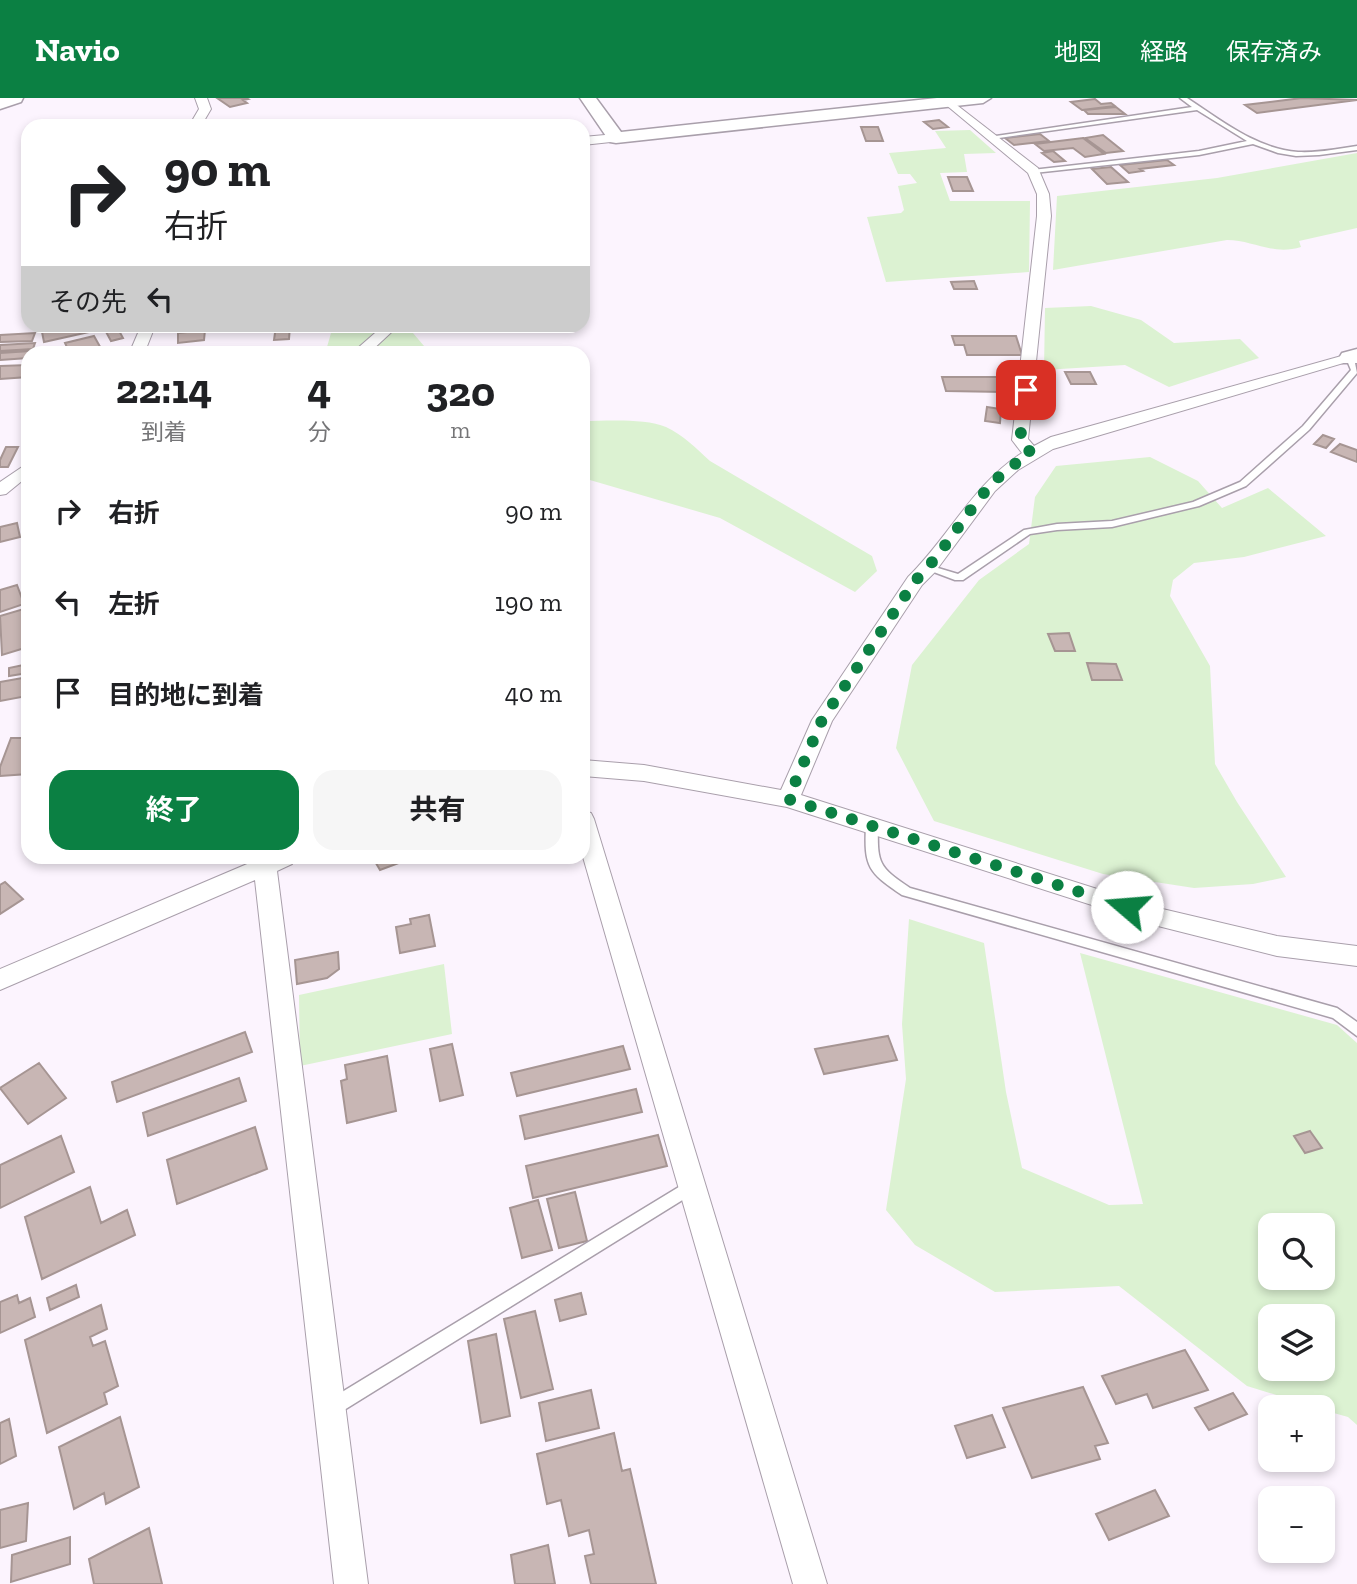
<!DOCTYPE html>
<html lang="ja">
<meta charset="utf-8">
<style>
:root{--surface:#fff;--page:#f6f6f6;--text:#202124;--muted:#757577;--accent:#0b8043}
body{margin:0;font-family:"Zilla Slab","Noto Sans JP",serif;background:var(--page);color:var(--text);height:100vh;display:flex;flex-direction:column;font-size:26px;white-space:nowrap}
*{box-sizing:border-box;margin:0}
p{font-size:23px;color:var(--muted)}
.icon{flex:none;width:38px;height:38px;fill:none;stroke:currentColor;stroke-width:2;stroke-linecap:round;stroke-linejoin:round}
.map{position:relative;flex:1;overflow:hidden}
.drawer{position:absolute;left:21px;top:248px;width:569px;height:518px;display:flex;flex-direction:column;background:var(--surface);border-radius:21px;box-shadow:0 4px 10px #0003}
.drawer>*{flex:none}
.banner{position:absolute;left:21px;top:21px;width:569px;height:214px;border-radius:21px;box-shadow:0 4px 10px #0003;background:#fff;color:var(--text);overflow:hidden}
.controls{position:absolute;left:1258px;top:1115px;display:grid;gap:14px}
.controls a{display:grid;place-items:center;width:77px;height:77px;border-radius:14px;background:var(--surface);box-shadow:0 4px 10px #0003;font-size:35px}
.pin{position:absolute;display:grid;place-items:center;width:60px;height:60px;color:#fff;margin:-30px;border-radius:14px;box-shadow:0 4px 10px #0006}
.me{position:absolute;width:77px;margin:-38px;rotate:288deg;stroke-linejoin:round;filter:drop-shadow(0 0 5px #0008)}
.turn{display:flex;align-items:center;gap:24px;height:147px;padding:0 28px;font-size:32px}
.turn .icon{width:91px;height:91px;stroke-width:2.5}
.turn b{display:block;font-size:49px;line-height:60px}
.then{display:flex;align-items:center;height:66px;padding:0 28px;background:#0003;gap:14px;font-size:26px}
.eta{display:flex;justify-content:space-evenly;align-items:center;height:119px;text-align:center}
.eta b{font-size:42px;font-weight:700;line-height:49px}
.cta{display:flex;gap:14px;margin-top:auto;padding:14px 28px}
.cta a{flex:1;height:80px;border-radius:21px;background:var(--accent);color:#fff;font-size:28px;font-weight:700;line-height:80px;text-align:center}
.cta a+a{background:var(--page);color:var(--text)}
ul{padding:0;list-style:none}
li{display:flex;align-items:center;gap:21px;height:91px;padding:0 28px}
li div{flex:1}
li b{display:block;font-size:26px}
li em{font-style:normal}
header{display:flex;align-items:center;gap:42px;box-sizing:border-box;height:98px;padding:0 35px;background:var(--accent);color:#fff}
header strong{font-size:33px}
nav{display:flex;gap:38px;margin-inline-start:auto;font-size:24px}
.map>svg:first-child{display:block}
</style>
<header>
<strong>Navio</strong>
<nav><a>地図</a><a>経路</a><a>保存済み</a></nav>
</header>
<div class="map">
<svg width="1357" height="1486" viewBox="0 0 1357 1486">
<rect width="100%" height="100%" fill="#fcf4fe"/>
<path fill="#dcf2d2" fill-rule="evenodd" d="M970 32 996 55 964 56 967 74 940 75 950 103H1030L1029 174 886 184 867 119 901 115 904 112 898 88 917 85 910 76H898L889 55 946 50 935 33Z
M1357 55V130L1299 143 1301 149C1273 158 1253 142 1227 142L1053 172 1057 98 1217 80Z
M1091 208 1141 222 1174 245 1240 241 1259 260 1169 289 1125 267 1044 272 1045 210Z
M333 228H407L430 255 325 256Z
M583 323C606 323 645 320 666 329 683 337 697 351 710 363L872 458 877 473 855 494 720 420 583 380Z
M1150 359 1198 383 1222 410 1268 390 1326 438 1244 459 1194 465 1173 482 1170 498 1210 568 1215 666 1237 704 1286 779 1253 786 1194 790 1103 776 934 723 896 650 912 567 979 482 1029 446 1035 399 1056 368Z
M909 821 984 845 1006 994 1022 1070 1109 1107 1143 1106 1080 855 1337 927 1357 945V1327L1348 1319 1323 1312V1309H1315L1247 1288 1119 1188 995 1194 915 1147 886 1112 906 981 902 926ZM1270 1127H1323V1180H1270ZM1270 1218H1323V1270H1270Z
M444 866 452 936 300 968 299 897Z"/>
<path fill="#c8b6b4" stroke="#a69593" stroke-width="2" d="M217 0H246L248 1 243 2 247 5 230 9Z
M1302 0 1357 2 1257 15 1245 7Z
M1095 1 1101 6 1111 5 1115 8 1082 12 1071 4Z
M1116 9 1125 16H1088L1084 12Z
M939 22 948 29 933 31 924 24Z
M861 29H878L883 43H866Z
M1040 36 1049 43 1014 47 1005 40Z
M1103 37 1123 53 1106 55 1085 40Z
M1083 40 1104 56 1085 59 1073 50 1044 53 1035 46Z
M1053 53 1065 63 1054 64 1042 55Z
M1167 62 1174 67 1140 71 1143 73 1129 75 1120 67Z
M1111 69 1128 84 1107 86 1092 71Z
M948 79H967L973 93H953Z
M974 183 977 191H954L951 184Z
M83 228H87L89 234 44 244 42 234Z
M276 228H290L289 241 274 242Z
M117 229 123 240 111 243 105 232Z
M205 232 204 242 178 245V235Z
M35 235 32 243 0 244V237Z
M94 238 103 254 114 251 117 255 70 256 65 245Z
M952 238H1016L1022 257H967L964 247H955Z
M35 245 33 251 0 253V247Z
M31 253 28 260 0 262V255Z
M28 267V279L0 281V268Z
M1065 274H1090L1096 286H1071Z
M942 279H1000L1004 294 946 293Z
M987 309 1001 311 1000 325 985 323Z
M1323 337 1334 341 1326 350 1314 346Z
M1340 346 1357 352V364L1331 354Z
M6 349H18L8 369H0V362Z
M17 425 20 439 0 444V429Z
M17 487 24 506 0 514V492Z
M27 510 28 549 2 557 0 518Z
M1069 535 1075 553H1055L1048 536Z
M1087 565 1116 566 1122 582H1092Z
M28 566V575L9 578V570Z
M28 579 27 598 0 603V584Z
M11 640H28V676L0 678V669Z
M373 760H412L380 772Z
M5 784 23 801 0 816V787Z
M429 817 435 848 400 855 396 829 411 826 410 821Z
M338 854 339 871 327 880 297 886 295 862Z
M245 934 252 954 117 1004 112 984Z
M888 938 897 962 824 976 815 951Z
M452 946 463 997 440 1003 430 951Z
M623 948 630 971 517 998 511 975Z
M387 958 396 1013 347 1025 341 983 347 981 345 967Z
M39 965 66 1000 28 1026 0 990Z
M239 980 246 1003 148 1038 143 1015Z
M636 991 642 1014 525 1041 520 1018Z
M255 1029 267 1071 177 1106 167 1062Z
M1310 1033 1322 1050 1305 1055 1294 1038Z
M658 1037 667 1068 533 1100 526 1068Z
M61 1038 74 1074 0 1110V1067Z
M90 1089 101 1125 127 1112 135 1137 42 1181 25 1119Z
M575 1094 587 1143 559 1150 547 1101Z
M538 1102 552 1152 522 1160 510 1110Z
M76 1187 79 1199 50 1212 47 1200Z
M581 1195 586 1216 560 1223 555 1202Z
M17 1197 19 1205 30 1200 35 1219 0 1235V1204Z
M101 1207 107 1231 90 1239 93 1248 105 1243 118 1288 104 1295 107 1306 47 1335 25 1242Z
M535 1213 553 1291 521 1300 504 1221Z
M496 1236 510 1318 481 1325 468 1243Z
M1185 1252 1208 1292 1153 1310 1147 1296 1116 1306 1102 1278Z
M1083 1289 1108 1345 1095 1348 1100 1361 1032 1380 1003 1310Z
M591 1292 599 1330 546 1343 539 1305Z
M1233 1295 1247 1316 1209 1332 1195 1310Z
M992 1317 1005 1349 967 1360 955 1328Z
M120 1319 139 1389 106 1406 104 1395 74 1411 59 1349Z
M9 1321 16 1358 0 1366V1325Z
M614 1335 622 1373 630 1371 656 1486H591L585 1458 594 1456 589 1432 569 1438 561 1402 547 1406 537 1356Z
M1155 1392 1169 1418 1109 1442 1096 1416Z
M28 1405 26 1443 0 1450V1412Z
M149 1430 162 1486H94L89 1461Z
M70 1439V1466L11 1484 12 1457Z
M548 1447 555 1486H515L511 1457Z"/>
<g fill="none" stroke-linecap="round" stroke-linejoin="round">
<g stroke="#a99fab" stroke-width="3">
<path id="lane" d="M1180 0H1187C1221 22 1256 51 1298 54 1318 55 1338 51 1357 48V52L1319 57 1296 58 1278 55 1253 46 1199 57 1034 75 1031 73 1032 72 1199 53 1247 43 1197 12 992 41 989 39 1192 9Z
M1347 258 1354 260 1357 275 1309 332 1246 388 1199 408 1112 429 1057 432 1030 436 963 482H955L923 470 928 467 958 476 1024 432 1057 426 1112 423 1193 404 1240 384 1303 328 1351 272 1346 260Z
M872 724 878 728C877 766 879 769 910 790L1337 910 1357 924V938L1333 920 902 797C868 774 864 769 866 728Z
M692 1081 697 1083 700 1088 697 1093 336 1317 330 1319 324 1317 322 1311 324 1305Z"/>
</g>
<g stroke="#a99fab" stroke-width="2">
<path id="street" d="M195 0H207L211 11 201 28H189L199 11Z
M949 1 1038 70 1049 96 1051 118 1028 341 1034 348 1051 339 1345 257H1355L1357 261 1053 351 1018 372 995 393 935 474 922 487 832 623 801 697 1154 809 1277 838 1357 848V868L1277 858 1154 827 787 709 644 683 583 678V662L644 667 781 692 812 622 908 479C949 439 973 386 1022 355L1012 342 1037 118V96L1028 75 945 6 943 4Z
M616 36 620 37V43L583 47V39Z
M141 228H155L144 256H129Z
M383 228H398L368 256H351Z
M28 365V378L6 396 0 397V384Z
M583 713 591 715 594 721 827 1486H793L583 759Z
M261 760H296L292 766 277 773 368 1486H334L255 782 0 892V871Z"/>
</g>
<g stroke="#a99fab" stroke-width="3">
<path id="secondary" d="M0 0H23L21 4 0 11Z
M580 0H596L621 34 937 0H991L983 5 616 45 610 44Z
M1357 251V265H1342L1339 260 1342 255Z"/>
</g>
<use href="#lane" fill="#fff" fill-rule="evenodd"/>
<use href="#street" fill="#fff" fill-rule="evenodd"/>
<use href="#secondary" fill="#fff" fill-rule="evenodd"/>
</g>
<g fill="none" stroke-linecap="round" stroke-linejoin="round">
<path stroke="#0b8043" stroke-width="12" stroke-dasharray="0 21.6" d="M1026 292 1020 342 1031 355C1016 365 1001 375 989 389 963 419 943 455 915 483L822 622 788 701 1127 809"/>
</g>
</svg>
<div class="controls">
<a><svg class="icon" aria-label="search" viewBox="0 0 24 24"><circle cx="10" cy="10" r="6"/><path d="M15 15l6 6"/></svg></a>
<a><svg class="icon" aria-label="layers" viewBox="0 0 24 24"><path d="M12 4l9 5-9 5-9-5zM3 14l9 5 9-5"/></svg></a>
<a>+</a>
<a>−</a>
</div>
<div class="pin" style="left:1026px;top:292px;background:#d93025"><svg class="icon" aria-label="arrive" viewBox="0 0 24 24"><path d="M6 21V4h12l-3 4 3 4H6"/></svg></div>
<svg class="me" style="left:1127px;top:809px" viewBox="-20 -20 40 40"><circle r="19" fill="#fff"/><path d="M0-13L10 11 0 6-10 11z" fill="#0b8043"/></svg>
<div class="banner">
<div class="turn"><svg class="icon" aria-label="right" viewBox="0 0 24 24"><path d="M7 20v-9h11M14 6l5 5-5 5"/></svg><div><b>90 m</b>右折</div></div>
<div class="then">その先<svg class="icon" aria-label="left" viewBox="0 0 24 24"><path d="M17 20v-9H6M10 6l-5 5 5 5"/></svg></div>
</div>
<section class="drawer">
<div class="eta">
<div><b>22:14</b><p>到着</p></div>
<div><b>4</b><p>分</p></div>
<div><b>320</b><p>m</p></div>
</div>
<ul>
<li><svg class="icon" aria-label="right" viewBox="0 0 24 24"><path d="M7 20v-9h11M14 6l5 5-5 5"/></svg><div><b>右折</b></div><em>90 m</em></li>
<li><svg class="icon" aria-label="left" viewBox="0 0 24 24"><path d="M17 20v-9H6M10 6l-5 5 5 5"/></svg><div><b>左折</b></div><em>190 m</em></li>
<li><svg class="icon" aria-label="arrive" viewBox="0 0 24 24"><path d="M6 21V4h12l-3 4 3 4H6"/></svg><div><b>目的地に到着</b></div><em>40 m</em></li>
</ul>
<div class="cta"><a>終了</a><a>共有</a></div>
</section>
</div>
